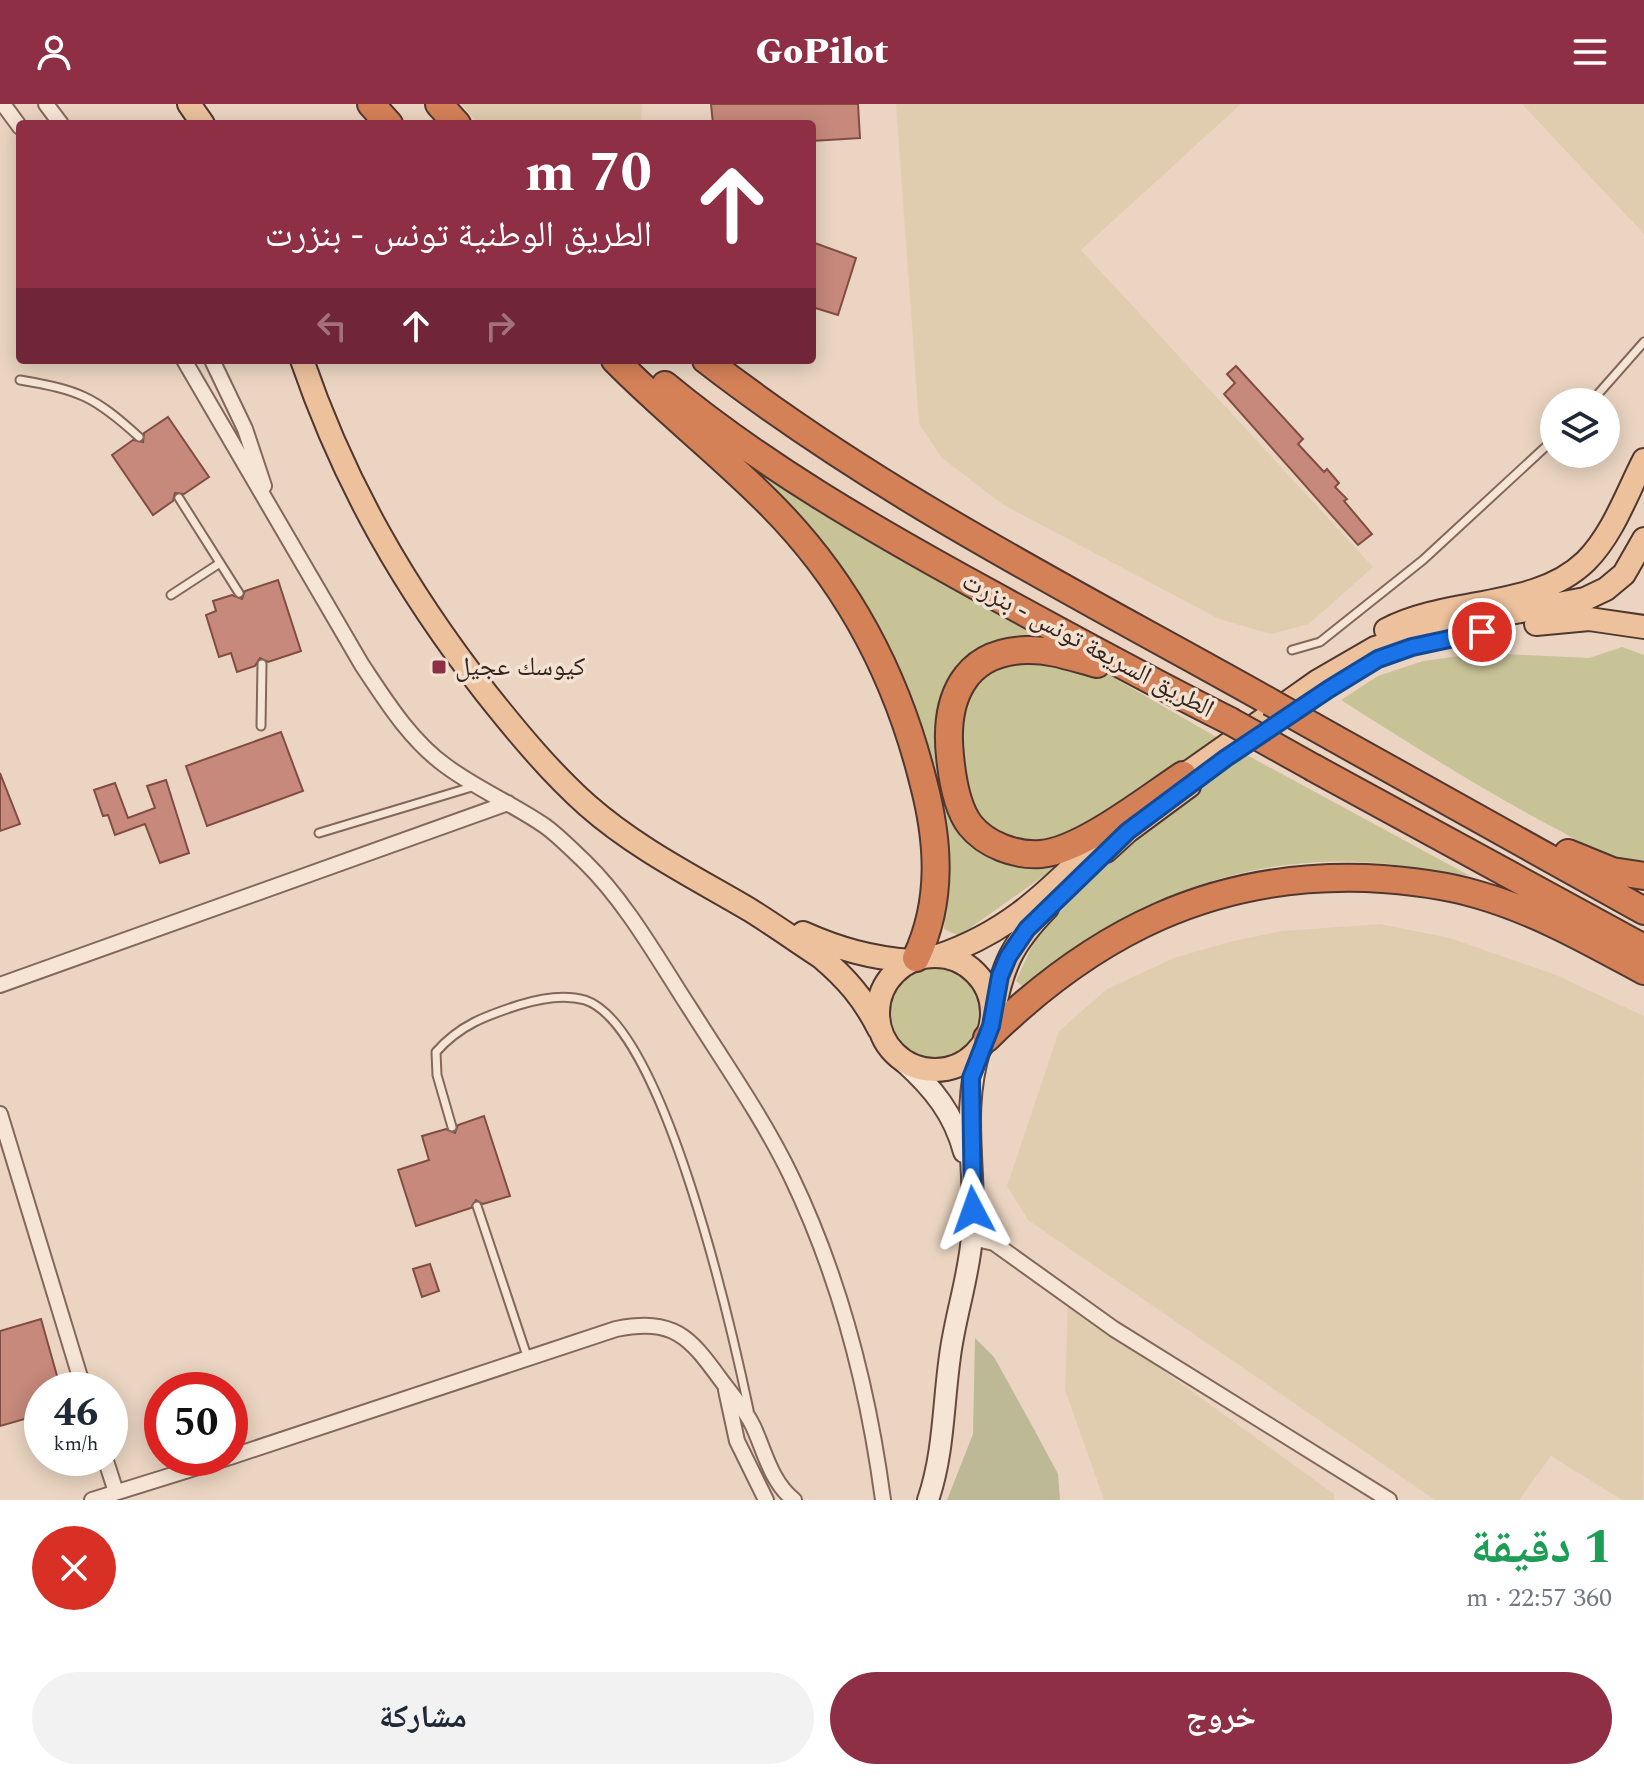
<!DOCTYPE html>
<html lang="ar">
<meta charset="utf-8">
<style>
:root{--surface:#fff;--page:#f2f2f3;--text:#1f2937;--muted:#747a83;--accent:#8e2f46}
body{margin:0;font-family:Spectral,"Noto Naskh Arabic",serif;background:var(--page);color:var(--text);direction:rtl;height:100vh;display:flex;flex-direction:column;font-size:30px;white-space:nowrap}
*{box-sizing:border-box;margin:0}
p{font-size:26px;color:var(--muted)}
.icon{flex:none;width:44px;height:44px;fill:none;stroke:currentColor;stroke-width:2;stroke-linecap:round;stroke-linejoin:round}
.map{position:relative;height:1396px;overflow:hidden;direction:ltr}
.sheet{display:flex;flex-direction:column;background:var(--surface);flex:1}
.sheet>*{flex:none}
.guide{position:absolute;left:16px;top:16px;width:800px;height:244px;border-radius:8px;box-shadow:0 4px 20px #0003;direction:rtl;background:#8e2f46;color:#fff;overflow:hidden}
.controls{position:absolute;left:1540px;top:284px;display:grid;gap:16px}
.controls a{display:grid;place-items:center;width:80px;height:80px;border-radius:50%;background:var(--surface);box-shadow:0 4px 20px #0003;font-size:40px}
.speed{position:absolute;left:24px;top:1268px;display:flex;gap:16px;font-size:40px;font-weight:700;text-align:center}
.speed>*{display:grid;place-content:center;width:104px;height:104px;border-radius:50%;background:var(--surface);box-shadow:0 4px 20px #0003;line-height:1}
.speed small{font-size:20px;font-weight:400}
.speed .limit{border:12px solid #d22;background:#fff;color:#111}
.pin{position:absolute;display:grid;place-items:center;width:68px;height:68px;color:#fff;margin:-34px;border:4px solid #fff;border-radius:50%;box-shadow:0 2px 8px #0007}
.me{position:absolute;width:88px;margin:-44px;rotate:356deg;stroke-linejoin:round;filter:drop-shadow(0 0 6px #0008)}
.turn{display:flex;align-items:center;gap:28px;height:168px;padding:0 32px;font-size:36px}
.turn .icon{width:104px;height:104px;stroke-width:2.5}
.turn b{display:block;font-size:56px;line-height:68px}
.lanes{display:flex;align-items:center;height:76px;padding:0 32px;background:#0003;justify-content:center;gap:40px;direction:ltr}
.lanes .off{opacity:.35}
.round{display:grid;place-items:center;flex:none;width:84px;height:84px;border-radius:42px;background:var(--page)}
.headline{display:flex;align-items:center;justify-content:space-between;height:136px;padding:0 32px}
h1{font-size:48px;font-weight:800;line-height:60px;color:#1e9e55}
.cta{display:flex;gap:16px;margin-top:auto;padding:16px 32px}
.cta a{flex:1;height:92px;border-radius:48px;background:var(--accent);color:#fff;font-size:32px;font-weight:800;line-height:92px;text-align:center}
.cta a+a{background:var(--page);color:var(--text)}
header{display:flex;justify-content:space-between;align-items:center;height:104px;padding:0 32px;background:var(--accent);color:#fff;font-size:36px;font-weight:800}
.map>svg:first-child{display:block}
</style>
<header><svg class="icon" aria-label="menu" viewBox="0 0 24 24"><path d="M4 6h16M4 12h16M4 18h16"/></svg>GoPilot<svg class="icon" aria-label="person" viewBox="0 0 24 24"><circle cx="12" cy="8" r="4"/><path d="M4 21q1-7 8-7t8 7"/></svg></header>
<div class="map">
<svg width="1644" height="1396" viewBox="0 0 1644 1396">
<rect width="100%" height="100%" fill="#ebd5c2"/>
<path fill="#e0cdb0" d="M461 0H642L641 20H480Z
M896 0H1241L1081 146 1373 463 1309 520 1271 530 1219 515 1002 400 941 353 919 320Z
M1522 0H1644V130Z
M1380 820 1450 834 1556 871 1644 912 1643 1396H1622L1551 1352 1519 1396H1435L1028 1116 1007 1082 1059 927 1107 885 1174 854 1229 838 1282 827Z
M1068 1198 1334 1390V1396H1104L1065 1286Z"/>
<path fill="#c8c297" d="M751 364 1256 656 1470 772C1440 769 1410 762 1379 759 1300 752 1207 768 1137 810 1099 832 1063 860 1026 885L1016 877 1037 831 1093 774 1066 756 959 832 944 825 946 792 890 552Z
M1622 543 1644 551V756C1610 759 1577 735 1547 720 1476 682 1409 639 1341 596L1378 572 1423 557 1482 549 1589 554Z
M891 909a44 44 0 1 1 88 0a44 44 0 1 1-88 0Z"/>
<path fill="#bdb996" d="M975 1234 994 1253 1035 1327 1058 1370 1060 1396H947L973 1330Z"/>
<path fill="#c6897b" stroke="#814d42" stroke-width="2" d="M711 0H858L860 34 812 37V20H713Z
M812 138 856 154 838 211 812 203Z
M1236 262 1303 335 1298 340 1324 368 1327 365 1339 379 1335 383 1347 395 1344 397 1372 430 1358 441 1224 290 1235 279 1227 270Z
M168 313 209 373 184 390 175 389 173 397 153 411 112 351 133 336 143 338 144 329Z
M278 476 301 547 268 558 260 554 255 562 237 568 231 549 219 553 206 511 216 507 213 497 232 491 242 495 245 487Z
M281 628 303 687 207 722 186 662Z
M0 669 20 720 0 727Z
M166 676 189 749 160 759 145 720 115 731 108 711 103 712 94 686 115 679 128 714 155 704 147 682Z
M484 1012 510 1092 483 1100 476 1096 471 1104 416 1122 398 1066 429 1056 422 1032 446 1025 455 1029 458 1021Z
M430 1160 439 1187 422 1193 413 1165Z
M41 1215 61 1286H42V1310L0 1322V1227Z"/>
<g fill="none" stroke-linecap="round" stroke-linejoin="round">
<g stroke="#83675b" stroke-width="11">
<path id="lane" d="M20 276C79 286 94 292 139 333
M1591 298 1644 238
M179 394 239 489
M171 491 220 459
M1292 546 1320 538 1423 456 1554 335
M261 622 262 560
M319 729 475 682
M452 1023 437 971 436 948C460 921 485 912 519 901 538 895 564 890 585 896 664 922 732 1226 749 1306
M477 1102 528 1255"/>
</g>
<g stroke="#83675b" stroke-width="18">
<path id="street" d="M3 0 20 23
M46 0 61 20
M184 256 362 561C386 597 410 636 446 662 477 685 513 700 545 722 559 732 572 746 585 758 627 799 659 857 691 906 725 960 763 1014 791 1072 840 1174 868 1283 883 1396
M212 256 245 325 264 382
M0 881 508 699
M0 1010 84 1286
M972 1134 994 1139 1114 1225 1389 1396
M726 1286 737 1337 766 1396
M230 1353 616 1225C674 1214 689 1232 721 1276 732 1291 745 1305 753 1322 765 1348 771 1378 794 1396
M105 1354 116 1388
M92 1396 227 1354"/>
</g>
<g stroke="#65493e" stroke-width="24">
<path id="secondary" d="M904 958C933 984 954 1010 964 1048
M928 1396C944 1349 943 1301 950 1252 955 1212 969 1173 972 1132 977 1068 960 1008 980 945"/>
</g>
<g stroke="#51372f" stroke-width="26">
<path id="primary" d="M189 0 203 20
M302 256C345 381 405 485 486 589 517 628 550 668 587 701 637 745 694 773 750 806 774 821 798 838 821 853 847 875 864 895 879 925
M1536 520 1589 515 1644 523
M1386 526C1448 493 1536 506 1586 457 1613 430 1627 389 1644 356
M1169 682 1318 577 1375 544 1451 520 1585 495 1606 485 1624 470 1644 435
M1106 747 1128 727 1189 682
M803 829C839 845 871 854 911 857
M878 909a57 57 0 1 1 114 0a57 57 0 1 1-114 0Z
M938 852C1015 826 1053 781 1110 727
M993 911C1002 862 1012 840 1047 804"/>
</g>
<g stroke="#51372f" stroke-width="30">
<path id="highway" d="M371 0 389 20
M439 0 457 20
M615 256C665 307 721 350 770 400 847 477 897 573 923 677 939 737 943 797 916 854
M706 256C880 391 1078 490 1270 598
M665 281C763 362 871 424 982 485 1064 530 1146 575 1230 617
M1097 560C1074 554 1050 545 1026 546 963 548 944 596 950 652 952 673 957 704 970 721 986 741 1016 752 1041 750 1081 747 1148 694 1183 671
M1334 634 1644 807
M1314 664 1644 844
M1568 749 1612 767 1644 772
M987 934C1095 828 1213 769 1366 774 1404 776 1443 780 1479 791 1538 808 1590 838 1644 867"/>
</g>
<use href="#lane" stroke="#f6e5d5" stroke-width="7"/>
<use href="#street" stroke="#f6e5d5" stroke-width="14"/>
<use href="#secondary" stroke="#f6e5d5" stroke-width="20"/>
<use href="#primary" stroke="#ecc19c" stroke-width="22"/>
<use href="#highway" stroke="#d58158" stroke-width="26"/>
<g stroke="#51372f" stroke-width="30" stroke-linecap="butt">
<path id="highway-bridge" d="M1270 598 1334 634
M1230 617 1314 664"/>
</g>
<use href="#highway-bridge" stroke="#d58158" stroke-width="26"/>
</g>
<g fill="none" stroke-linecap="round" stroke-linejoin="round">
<g stroke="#114b97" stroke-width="20">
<path id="route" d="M973 1106 971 974 991 922 1000 872 1008 853 1027 825 1128 727 1226 654 1329 585 1378 555 1412 543 1482 528"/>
</g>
<use href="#route" stroke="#1a73e8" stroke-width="14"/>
</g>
<rect fill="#8e2f46" stroke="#f3e1d1" stroke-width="3" x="431" y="555" width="16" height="16" rx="4"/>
<g text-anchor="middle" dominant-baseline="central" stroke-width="7" stroke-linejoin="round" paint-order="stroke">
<g font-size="26" fill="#34241e" stroke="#f3e1d1">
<text transform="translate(1088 541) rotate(28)">الطريق السريعة تونس - بنزرت</text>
</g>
<g font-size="26" fill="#34241e" stroke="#f3e1d1" text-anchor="start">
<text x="455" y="563">كيوسك عجيل</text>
</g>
</g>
</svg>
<div class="controls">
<a><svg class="icon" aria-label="layers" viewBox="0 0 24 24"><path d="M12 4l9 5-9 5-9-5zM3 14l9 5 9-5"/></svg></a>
</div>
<div class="speed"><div>46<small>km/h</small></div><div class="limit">50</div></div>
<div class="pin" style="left:1482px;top:528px;background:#d93025"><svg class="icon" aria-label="arrive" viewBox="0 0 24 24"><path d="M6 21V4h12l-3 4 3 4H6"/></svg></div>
<svg class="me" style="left:973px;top:1106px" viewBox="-20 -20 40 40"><path d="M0-17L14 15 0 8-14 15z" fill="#1a73e8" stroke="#fff" stroke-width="4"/></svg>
<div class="guide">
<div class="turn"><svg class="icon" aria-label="ahead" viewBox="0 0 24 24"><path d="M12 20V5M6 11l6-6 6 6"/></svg><div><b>70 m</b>الطريق الوطنية تونس - بنزرت</div></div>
<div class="lanes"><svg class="icon off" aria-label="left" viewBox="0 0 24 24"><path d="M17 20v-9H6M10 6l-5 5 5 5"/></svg><svg class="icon" aria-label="ahead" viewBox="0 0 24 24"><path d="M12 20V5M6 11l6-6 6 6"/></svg><svg class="icon off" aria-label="right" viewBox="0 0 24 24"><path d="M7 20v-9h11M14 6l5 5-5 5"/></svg></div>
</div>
</div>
<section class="sheet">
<div class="headline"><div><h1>1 دقيقة</h1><p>360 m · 22:57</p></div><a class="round" style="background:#d93025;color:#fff"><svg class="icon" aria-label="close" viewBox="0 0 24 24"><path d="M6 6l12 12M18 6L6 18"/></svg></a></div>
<div class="cta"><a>خروج</a><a>مشاركة</a></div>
</section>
